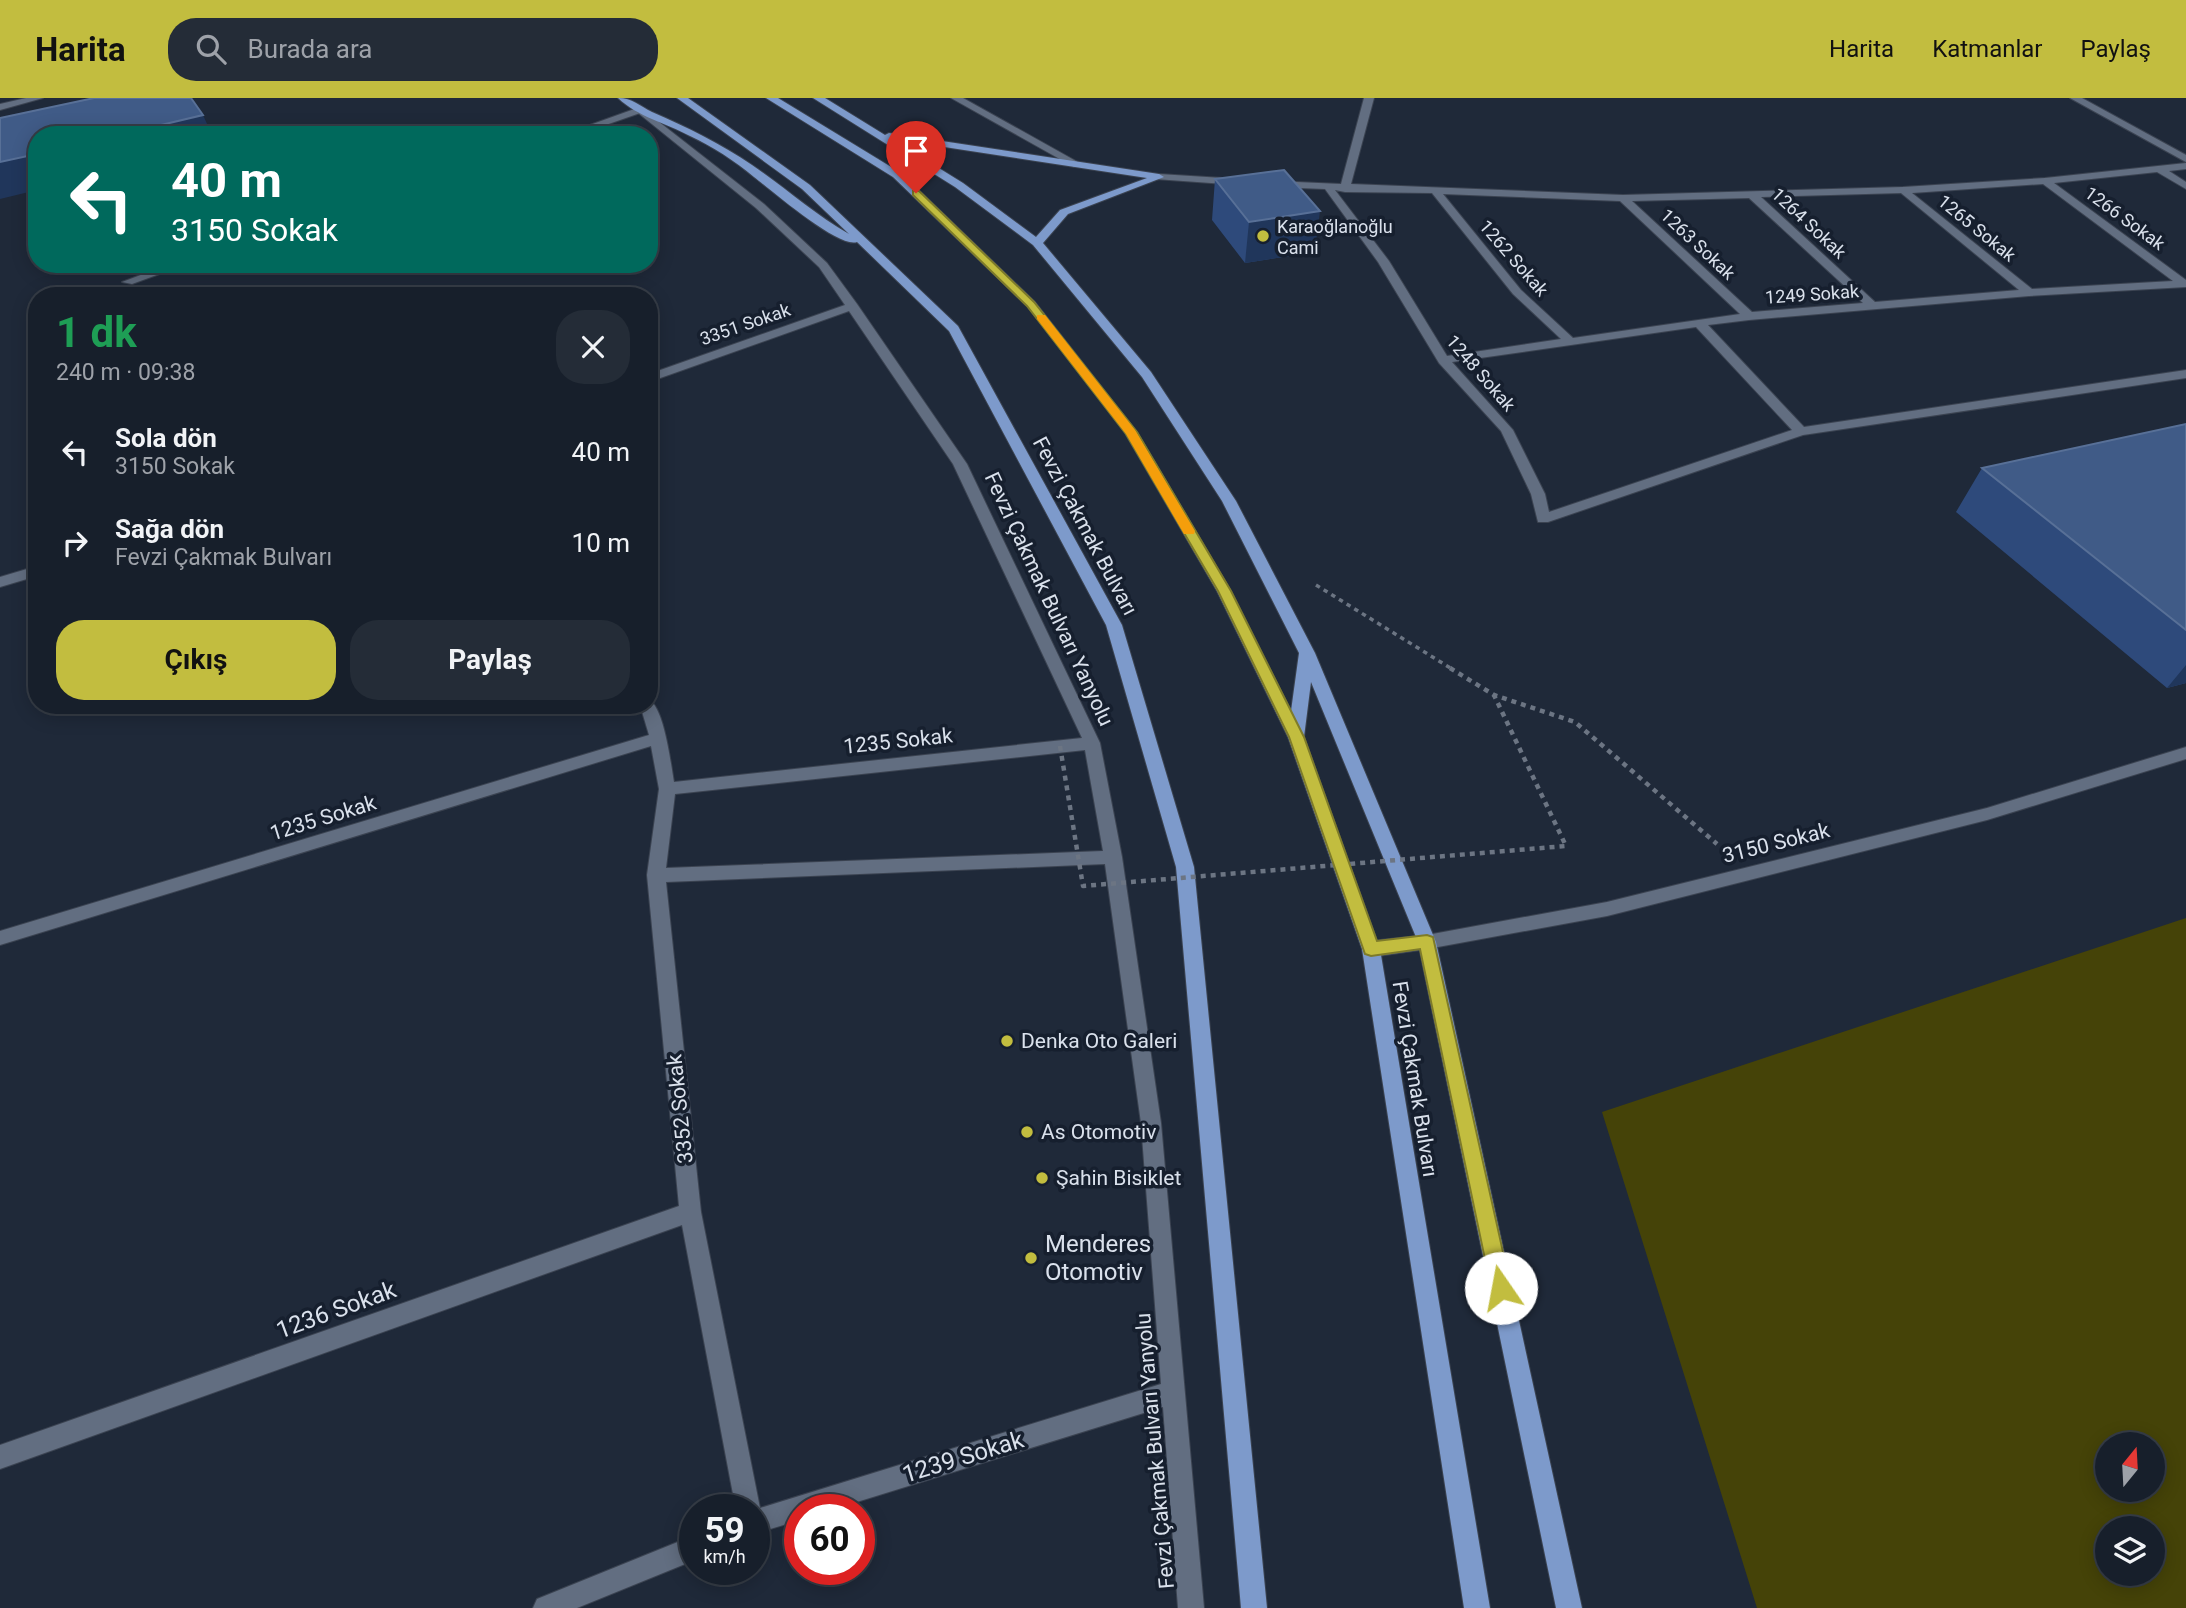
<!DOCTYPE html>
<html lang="tr">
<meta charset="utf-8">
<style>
:root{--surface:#171f2b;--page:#242c37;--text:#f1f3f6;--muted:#9ea2a9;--line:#363d47;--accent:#c2bd3f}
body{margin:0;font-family:Roboto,sans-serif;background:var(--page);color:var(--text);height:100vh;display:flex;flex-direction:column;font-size:26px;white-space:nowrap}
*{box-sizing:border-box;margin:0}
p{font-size:23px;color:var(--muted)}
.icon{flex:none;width:38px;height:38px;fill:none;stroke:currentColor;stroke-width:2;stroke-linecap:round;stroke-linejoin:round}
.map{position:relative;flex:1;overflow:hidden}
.details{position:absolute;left:28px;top:189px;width:630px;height:427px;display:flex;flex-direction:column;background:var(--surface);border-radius:28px;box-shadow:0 4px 18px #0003,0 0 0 2px var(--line)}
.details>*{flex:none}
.guide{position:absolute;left:28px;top:28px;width:630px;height:147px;border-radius:28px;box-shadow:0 4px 18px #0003,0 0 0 2px var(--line);background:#00695c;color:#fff;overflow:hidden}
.needle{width:46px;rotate:18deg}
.buttons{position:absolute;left:2095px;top:1334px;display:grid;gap:14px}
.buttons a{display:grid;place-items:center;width:70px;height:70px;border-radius:50%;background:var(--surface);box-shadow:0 4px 18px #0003,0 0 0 2px var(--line);font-size:35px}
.speed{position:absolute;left:679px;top:1396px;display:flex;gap:14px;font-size:35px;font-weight:700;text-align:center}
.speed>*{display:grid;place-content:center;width:91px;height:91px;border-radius:50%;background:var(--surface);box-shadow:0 4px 18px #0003,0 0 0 2px var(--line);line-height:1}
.speed small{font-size:18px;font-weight:400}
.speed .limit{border:10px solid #d22;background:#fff;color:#111}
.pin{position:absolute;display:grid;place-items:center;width:60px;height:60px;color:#fff;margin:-72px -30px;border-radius:50% 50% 50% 0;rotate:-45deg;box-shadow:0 0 7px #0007}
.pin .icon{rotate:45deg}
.me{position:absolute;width:77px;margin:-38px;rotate:348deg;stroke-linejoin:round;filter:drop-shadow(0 0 5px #0008)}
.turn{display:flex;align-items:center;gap:24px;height:147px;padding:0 28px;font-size:32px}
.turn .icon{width:91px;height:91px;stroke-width:2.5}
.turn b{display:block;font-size:49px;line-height:60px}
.round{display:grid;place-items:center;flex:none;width:74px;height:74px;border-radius:28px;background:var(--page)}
.head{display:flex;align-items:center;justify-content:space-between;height:119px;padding:0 28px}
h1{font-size:42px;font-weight:700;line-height:52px;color:#1e9e55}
.primary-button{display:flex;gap:14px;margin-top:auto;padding:14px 28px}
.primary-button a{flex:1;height:80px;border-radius:28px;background:var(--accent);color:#111;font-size:28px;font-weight:700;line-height:80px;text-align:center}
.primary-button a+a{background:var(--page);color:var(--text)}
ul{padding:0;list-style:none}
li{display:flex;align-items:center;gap:21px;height:91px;padding:0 28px}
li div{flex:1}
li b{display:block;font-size:26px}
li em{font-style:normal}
header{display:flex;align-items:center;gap:42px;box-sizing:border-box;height:98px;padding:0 35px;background:var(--accent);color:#111}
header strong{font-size:33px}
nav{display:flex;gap:38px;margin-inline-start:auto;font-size:24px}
.search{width:490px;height:63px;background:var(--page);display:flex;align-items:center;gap:18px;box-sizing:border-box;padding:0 24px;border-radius:28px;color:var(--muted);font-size:26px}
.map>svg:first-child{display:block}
</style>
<header>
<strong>Harita</strong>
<div class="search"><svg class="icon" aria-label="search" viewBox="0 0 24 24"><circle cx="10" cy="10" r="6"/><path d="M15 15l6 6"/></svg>Burada ara</div>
<nav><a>Harita</a><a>Katmanlar</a><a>Paylaş</a></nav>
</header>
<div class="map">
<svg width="2186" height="1510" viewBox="0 0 2186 1510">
<rect width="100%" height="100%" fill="#1f2939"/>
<path fill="#454308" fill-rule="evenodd" d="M2186 820V1510H1757L1602 1014ZM2107 1346H2152V1391H2107ZM2107 1430H2152V1475H2107Z"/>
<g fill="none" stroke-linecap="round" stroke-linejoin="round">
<g stroke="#3b4351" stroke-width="2">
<path id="lane" d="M26 0H43L0 12V6Z
M640 9 645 12 643 14 577 37H562Z
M170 166H187L132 186 122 184Z"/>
</g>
<g stroke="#3b4351" stroke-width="2">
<path id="street" d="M951 0H963L1083 67 1074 69Z
M1364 0H1374L1351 86 1623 97 1903 89 2045 80 2186 65V71L2169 73 2186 84V91L2157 74 2054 85 2186 182V189L2029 198 1749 222 1708 227 1804 329 2186 272V280L1803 337 1548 424H1538L1531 396 1501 333 1439 265 1378 164 1325 91 1274 89 1269 86 1274 83 1341 86ZM2043 86 2173 183 2032 191 1912 95ZM1335 92 1345 94 1432 95 1513 196 1561 241 1447 258 1389 163ZM1901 95 2019 192 1875 204 1761 99ZM1443 96 1620 103 1740 216 1573 240 1521 192ZM1749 100 1863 205 1752 214 1632 103ZM1696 229 1792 332 1549 414 1545 396 1513 332 1452 264Z
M2070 0H2082L2186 57V64Z
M640 9 764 106 827 165 857 206 967 366 1100 645 1122 759 1161 1025 1204 1510H1178L1163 1309 831 1412H800V1422L754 1436V1412H736L682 1127 0 1371V1347L679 1108 647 777 659 691 651 648 0 847V833L649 637 640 607H649V602C664 609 671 667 674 684L1082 640 953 366 849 213 649 284V276L845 207 819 169 756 110 637 14 635 12ZM1085 652 1103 753 666 770 675 696ZM1105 766 1141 1025 1161 1286 760 1410 701 1114 666 784Z
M1159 76 1239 81 1244 84 1239 87 1155 81 1154 79Z
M37 468V478L0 489V479Z
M695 1437V1462L577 1510H533L537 1501Z"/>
</g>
<g stroke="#3b4351" stroke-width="2">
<path id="secondary" d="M2186 649V661L1987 722 1607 818 1427 851 1371 859 1364 856 1362 851 1364 846 1371 843 1427 837 1607 804 1987 710Z"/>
</g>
<g stroke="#3b4351" stroke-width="2">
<path id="primary" d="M618 0C632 0 640 8 652 14 687 29 721 46 752 67 786 90 814 116 849 136L802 91 677 0H688L810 87 958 228 1122 527 1194 769 1267 1510H1241L1176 769 1106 527 949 233 857 144C839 151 771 92 754 79 735 63 712 48 690 38 666 25 638 19 618 0Z
M766 0H778L901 75 1035 204 1137 334 1231 493 1291 613 1299 555 1222 403 1142 279 1033 147 955 89 813 0H825L885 37 889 35 1159 76 1164 79 1068 116 1043 145 1151 274 1236 403 1315 555 1436 844 1582 1510H1556L1418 844 1311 584 1304 639 1380 851 1490 1510H1464L1362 851 1288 639 1217 493 1125 335 1027 208 893 79ZM892 41 1147 80 1060 112 1036 139 963 85Z"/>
</g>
<path stroke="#6c7583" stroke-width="3.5" stroke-dasharray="4.5 4.5" stroke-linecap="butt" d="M1316 487 1452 571"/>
<path stroke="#6c7583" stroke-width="4.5" stroke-dasharray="5 5" stroke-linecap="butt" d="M1450 570 1494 597 1575 624 1717 746"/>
<use href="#lane" fill="#626e81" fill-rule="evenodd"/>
<use href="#street" fill="#626e81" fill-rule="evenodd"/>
<use href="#secondary" fill="#626e81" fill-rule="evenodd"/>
<use href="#primary" fill="#7d9acb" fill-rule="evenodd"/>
<path stroke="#6c7583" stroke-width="4.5" stroke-dasharray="5 5" stroke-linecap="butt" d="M1060 648 1083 788 1566 748 1494 597"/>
</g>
<path fill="#2e4a7b" d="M1215 81 1315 154 1245 165 1212 122Z
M2186 326V585L2167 590 1956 414 1982 370Z"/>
<path fill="#20365b" d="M203 17 212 37H119Z
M37 56V92L0 101V64Z
M1320 113 1315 154 1245 165 1249 124Z
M2186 567V585L2167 590Z"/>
<path fill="#405b87" stroke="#587097" stroke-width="2" d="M94 0H191L203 17 119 37H37V56L0 64V20Z
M1284 72 1320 113 1249 124 1215 81Z
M2186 326V532L1982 370Z"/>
<path fill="#c2bd3f" stroke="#7e7b29" stroke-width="2" d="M913 93H919L1034 204 1137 334 1231 493 1304 639 1377 843 1427 837 1433 839 1511 1190 1508 1197 1501 1200 1494 1197 1491 1190 1420 851 1371 858 1365 856 1289 639 1218 493 1126 336 1027 208 913 97Z"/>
<path fill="#f59e0b" d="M1037 217H1045L1135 332 1195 433 1194 436H1184L1126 336 1037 221Z"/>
<g fill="#c2bd3f" stroke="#161f2e" stroke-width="2.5">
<circle cx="1263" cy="138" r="7"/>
<circle cx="1007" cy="943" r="7"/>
<circle cx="1027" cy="1034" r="7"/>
<circle cx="1042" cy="1080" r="7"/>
<circle cx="1031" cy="1160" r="7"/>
</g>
<g text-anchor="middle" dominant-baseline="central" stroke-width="7" stroke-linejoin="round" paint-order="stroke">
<g font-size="18" fill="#dae1ec" stroke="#161f2e">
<text transform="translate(2125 120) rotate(36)">1266 Sokak</text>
<text transform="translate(1809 125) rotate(43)">1264 Sokak</text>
<text transform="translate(1977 130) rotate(39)">1265 Sokak</text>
<text transform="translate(1698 146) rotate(43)">1263 Sokak</text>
<text transform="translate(1514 160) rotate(49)">1262 Sokak</text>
<text transform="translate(1812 196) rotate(-4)">1249 Sokak</text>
<text transform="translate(745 226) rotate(-19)">3351 Sokak</text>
<text transform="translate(1481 275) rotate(49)">1248 Sokak</text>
</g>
<g font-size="18" fill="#dae1ec" stroke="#161f2e" text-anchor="start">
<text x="1277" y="128">Karaoğlanoğlu<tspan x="1277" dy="21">Cami</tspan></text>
</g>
<g font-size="21" fill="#dae1ec" stroke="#161f2e">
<text transform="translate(1085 428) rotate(62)">Fevzi Çakmak Bulvarı</text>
<text transform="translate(1049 501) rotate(65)">Fevzi Çakmak Bulvarı Yanyolu</text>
<text transform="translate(898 643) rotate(-6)">1235 Sokak</text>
<text transform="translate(323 720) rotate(-17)">1235 Sokak</text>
<text transform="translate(1776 745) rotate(-14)">3150 Sokak</text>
<text transform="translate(1415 981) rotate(81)">Fevzi Çakmak Bulvarı</text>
<text transform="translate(680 1011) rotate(-96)">3352 Sokak</text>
<text transform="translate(1155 1353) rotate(-95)">Fevzi Çakmak Bulvarı Yanyolu</text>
</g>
<g font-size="21" fill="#dae1ec" stroke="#161f2e" text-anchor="start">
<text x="1021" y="943">Denka Oto Galeri</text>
<text x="1041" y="1034">As Otomotiv</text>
<text x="1056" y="1080">Şahin Bisiklet</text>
</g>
<g font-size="24" fill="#dae1ec" stroke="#161f2e" text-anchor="start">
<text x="1045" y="1146">Menderes<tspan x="1045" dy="28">Otomotiv</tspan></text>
</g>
<g font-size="24" fill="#dae1ec" stroke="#161f2e">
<text transform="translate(336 1212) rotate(-20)">1236 Sokak</text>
<text transform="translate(963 1359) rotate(-17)">1239 Sokak</text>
</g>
</g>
</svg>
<div class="buttons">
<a><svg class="needle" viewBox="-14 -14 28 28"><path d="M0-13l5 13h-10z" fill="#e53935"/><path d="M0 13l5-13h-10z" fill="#9ea2a9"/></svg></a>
<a><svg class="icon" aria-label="layers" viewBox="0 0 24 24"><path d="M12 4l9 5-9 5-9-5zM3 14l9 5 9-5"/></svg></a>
</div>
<div class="speed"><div>59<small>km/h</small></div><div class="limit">60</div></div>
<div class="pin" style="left:916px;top:95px;background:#d93025"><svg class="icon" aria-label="arrive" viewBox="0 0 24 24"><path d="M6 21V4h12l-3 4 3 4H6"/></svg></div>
<svg class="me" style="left:1501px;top:1190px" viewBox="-20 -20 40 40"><circle r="19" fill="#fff"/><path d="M0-13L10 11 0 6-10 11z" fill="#c2bd3f"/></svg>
<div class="guide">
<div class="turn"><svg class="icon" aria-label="left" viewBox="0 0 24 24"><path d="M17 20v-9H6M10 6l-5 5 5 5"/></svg><div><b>40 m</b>3150 Sokak</div></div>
</div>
<section class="details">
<div class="head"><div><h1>1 dk</h1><p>240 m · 09:38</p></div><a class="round"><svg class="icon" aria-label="close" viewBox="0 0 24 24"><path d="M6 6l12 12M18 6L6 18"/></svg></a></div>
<ul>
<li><svg class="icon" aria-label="left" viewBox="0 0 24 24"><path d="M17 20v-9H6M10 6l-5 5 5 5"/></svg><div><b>Sola dön</b><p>3150 Sokak</p></div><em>40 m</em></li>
<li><svg class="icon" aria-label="right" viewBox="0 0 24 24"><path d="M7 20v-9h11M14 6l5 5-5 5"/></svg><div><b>Sağa dön</b><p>Fevzi Çakmak Bulvarı</p></div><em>10 m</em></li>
</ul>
<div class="primary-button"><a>Çıkış</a><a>Paylaş</a></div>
</section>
</div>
